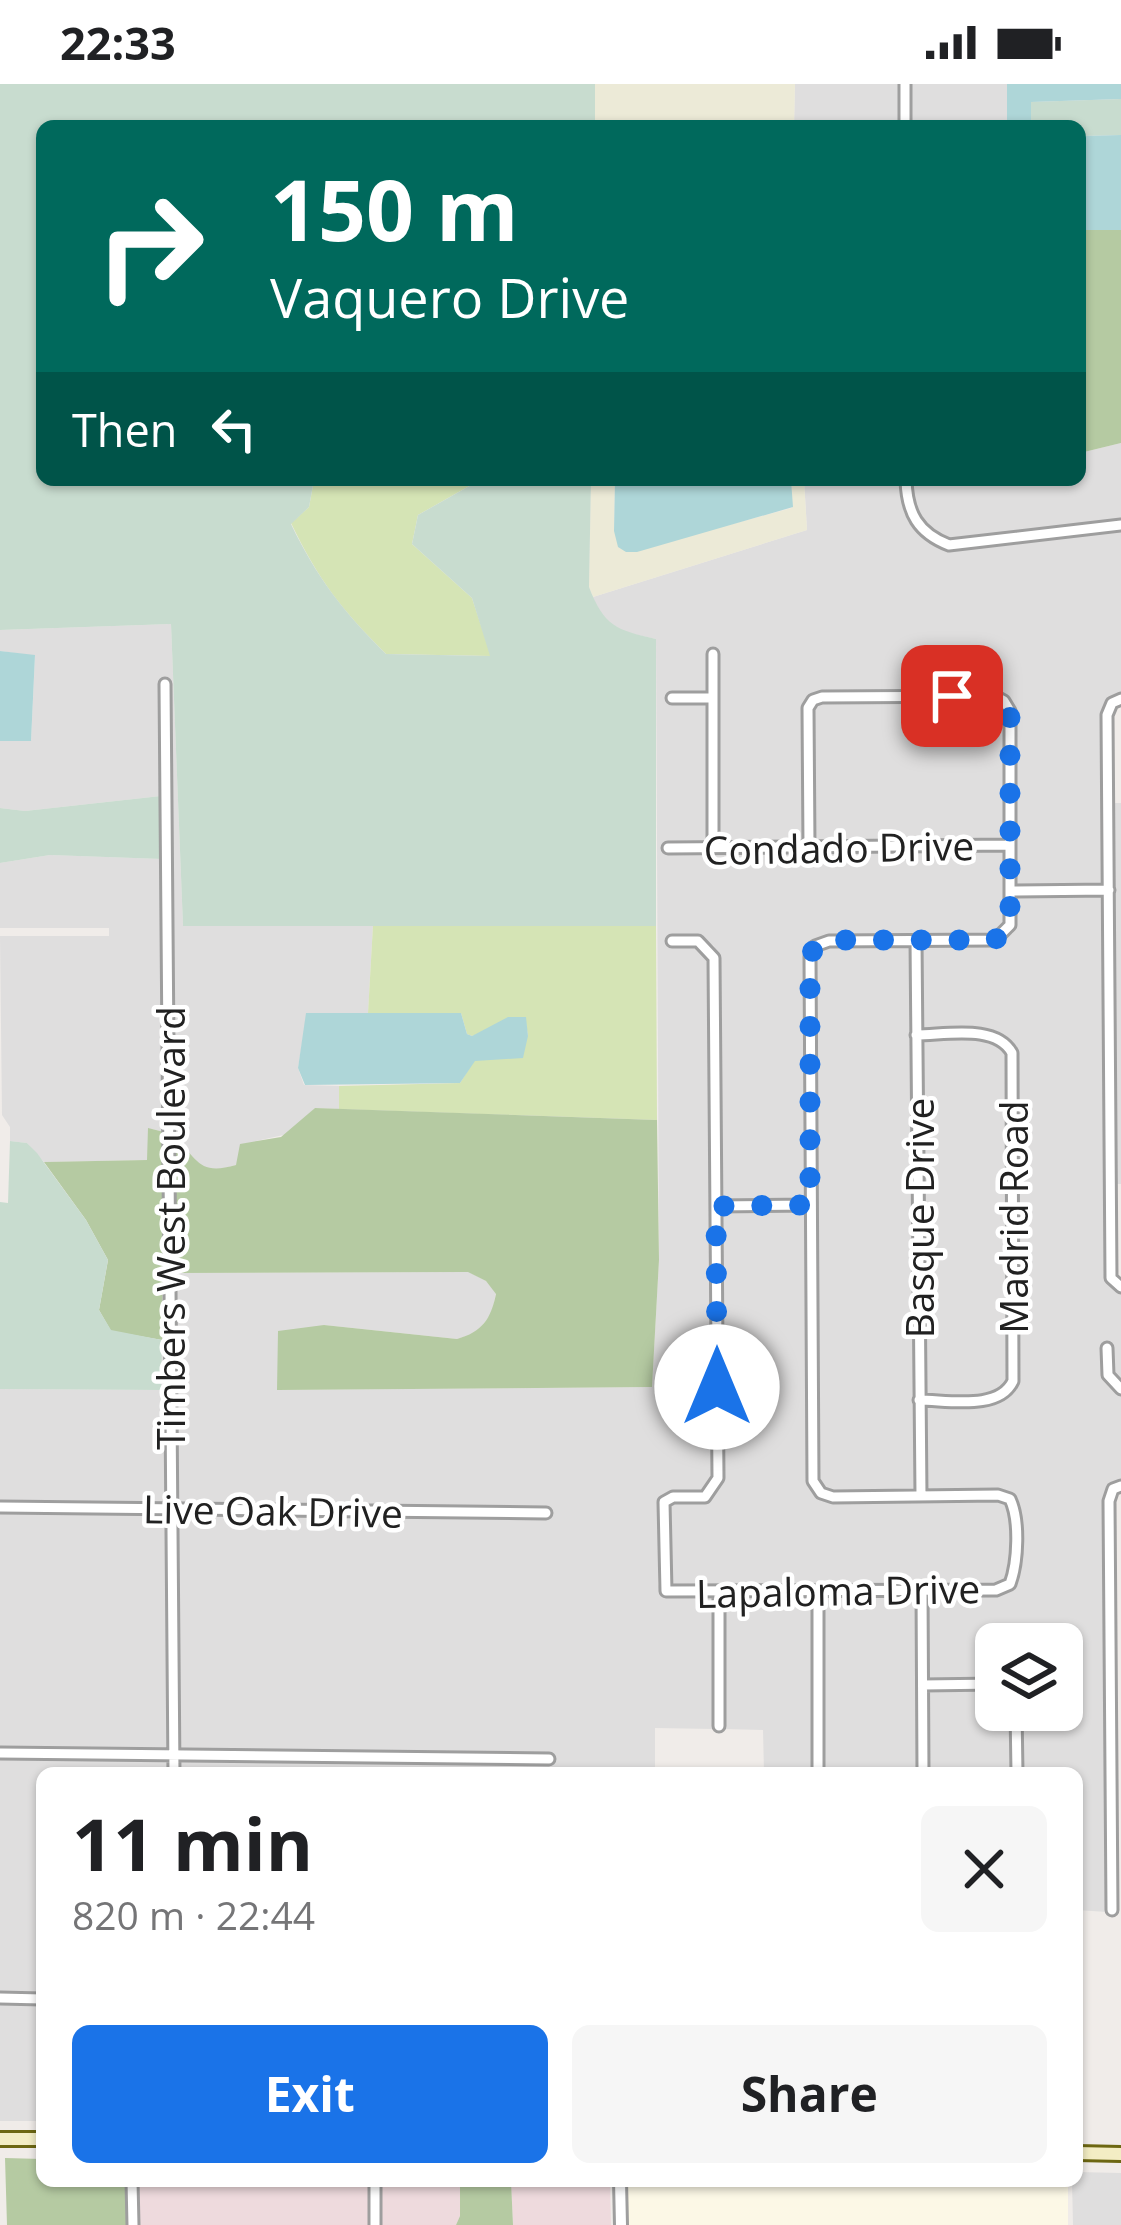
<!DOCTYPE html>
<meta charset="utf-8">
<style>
:root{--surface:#fff;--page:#f6f6f6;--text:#202124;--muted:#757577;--accent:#1a73e8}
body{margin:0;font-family:"Open Sans",sans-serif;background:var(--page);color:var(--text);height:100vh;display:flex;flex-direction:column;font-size:45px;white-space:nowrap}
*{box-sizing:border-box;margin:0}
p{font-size:39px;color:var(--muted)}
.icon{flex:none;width:66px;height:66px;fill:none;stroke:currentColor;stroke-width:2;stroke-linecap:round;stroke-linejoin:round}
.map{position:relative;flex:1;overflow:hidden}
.side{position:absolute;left:36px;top:1683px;width:1047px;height:420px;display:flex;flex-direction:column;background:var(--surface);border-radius:18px;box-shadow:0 3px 9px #0004}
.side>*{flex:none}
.banner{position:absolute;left:36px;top:36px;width:1050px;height:366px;border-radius:18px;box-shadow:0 3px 9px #0004;background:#00695c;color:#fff;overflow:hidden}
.fabs{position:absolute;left:975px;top:1539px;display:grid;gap:24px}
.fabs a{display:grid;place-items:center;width:108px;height:108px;border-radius:18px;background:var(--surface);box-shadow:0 3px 9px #0004;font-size:60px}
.pin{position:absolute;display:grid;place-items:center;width:102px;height:102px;color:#fff;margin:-51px;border-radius:24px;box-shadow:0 6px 18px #0006}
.me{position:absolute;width:132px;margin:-66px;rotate:0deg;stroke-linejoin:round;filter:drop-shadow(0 0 9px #0008)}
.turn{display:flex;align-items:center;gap:42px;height:252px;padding:0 36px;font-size:54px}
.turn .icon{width:156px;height:156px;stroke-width:2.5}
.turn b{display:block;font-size:84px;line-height:102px}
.then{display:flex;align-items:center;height:114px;padding:0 36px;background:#0003;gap:24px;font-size:45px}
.round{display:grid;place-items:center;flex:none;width:126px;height:126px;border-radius:18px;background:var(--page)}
.overview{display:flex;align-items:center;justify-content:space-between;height:204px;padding:0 36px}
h1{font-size:72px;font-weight:700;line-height:90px}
.cta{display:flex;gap:24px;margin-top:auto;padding:24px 36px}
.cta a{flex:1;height:138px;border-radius:18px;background:var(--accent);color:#fff;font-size:48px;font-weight:700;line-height:138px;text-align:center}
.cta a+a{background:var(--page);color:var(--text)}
.status{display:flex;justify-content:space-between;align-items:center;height:84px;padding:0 60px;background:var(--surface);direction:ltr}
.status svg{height:33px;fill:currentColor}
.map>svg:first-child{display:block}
</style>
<div class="status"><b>22:33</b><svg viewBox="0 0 49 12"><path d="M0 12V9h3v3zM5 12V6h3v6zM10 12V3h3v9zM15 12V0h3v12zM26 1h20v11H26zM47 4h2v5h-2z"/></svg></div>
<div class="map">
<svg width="1121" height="2141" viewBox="0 0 1121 2141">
<rect width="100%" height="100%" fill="#f0ece9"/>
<path fill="#dfdede" d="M795 0H900V42H794Z
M910 0H1007V42H910Z
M1121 359V436L950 457 933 450 913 422 910 396H1080V369Z
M804 396H901L904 424 912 441 928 457 949 465 1121 445V610L1110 615 1104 802H1015V627L1006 611 995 608 811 611 803 624 805 758 718 759 717 566H708V609L667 610 668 618H708V759L664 760V769L1006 765V840L993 852H829L809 860 805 873 806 1117 720 1118 719 874 714 862 701 854H667L668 861H697L709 875 713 1393 703 1408 674 1407 659 1417 658 1500 663 1512H715L714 1645 655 1644V1689H179V1675L554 1679 553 1671 179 1667 176 1429 550 1434 551 1426 176 1421 175 1189 469 1188 486 1197 496 1209 492 1229 476 1249 457 1255 324 1241 281 1276 278 1306 652 1303 659 1176 656 555 624 548 600 532 593 513 807 446Z
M171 540 183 842 373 841 368 929H307L298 984 304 1001 339 1002V1025L315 1024 288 1050 256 1057 236 1081 215 1087 196 1079 174 1052 170 596H160L161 712 25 727 0 724V657H31L35 572 0 567V546Z
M823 617 1000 620 1005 628 1006 757 814 758 813 625Z
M1113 719H1121V1100H1115Z
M50 771 162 775 164 1048 152 1045 148 1076 44 1078 27 1059 10 1057V1043L2 1031 0 852H109V844H0V779Z
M1104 810 1106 1194 1121 1208V1300L1113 1290 1112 1260 1103 1261 1104 1293 1121 1309V1397L1107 1403 1104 1417 1107 1828 1077 1826V1689H1021V1626H1062V1560H996V1596L928 1597 927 1511 1012 1505 1020 1487 1019 1425 1014 1413 998 1407H926L924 1321 995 1320 1010 1313 1017 1299 1016 969 1007 953 991 946 921 947V861L998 859 1013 849 1015 811Z
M830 861H911L916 1407 834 1408 824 1406 818 1396 815 874 819 865Z
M921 955H990L1001 960 1007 970 1008 1297 1003 1306 993 1312H924Z
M806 1125 808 1397 815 1412 832 1417 1006 1418 1010 1426V1487L1006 1497 995 1502 669 1503V1420L708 1416 719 1406 722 1394 721 1126Z
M163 1189 166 1421 0 1419V1305L160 1306Z
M0 1427 167 1429 170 1666 0 1664Z
M917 1511 918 1689H823V1513Z
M724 1512 813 1513V1689H764L763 1646 724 1645Z
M996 1604V1626H1011L1012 1689H928V1605Z
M0 1673 170 1675V1689H42V1910H0Z
M0 1919H42V2037H0Z
M1077 2088 1121 2089V2141H1073L1072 2097H1077Z"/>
<path fill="#eedadd" d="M137 2097H370V2141H138Z
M380 2097H460V2132L456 2141H380Z
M511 2097H610L611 2141H513Z"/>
<path fill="#fcf8e6" d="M616 2097H1068V2141H617Z"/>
<path fill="#ecead7" d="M595 0H795L794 42H595Z
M591 396H615L614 447 626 468 792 424 791 396H804L807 446 593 513 589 503Z"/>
<path fill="#d5e4b5" d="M314 396H480L418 431 412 460 472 514 491 572 386 570C341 525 319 497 291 439L309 423Z
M373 841 656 842 657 1036 339 1025V1002L460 999 474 977 528 952 525 933 472 952 467 950 461 929H368Z"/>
<path fill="#b5caa2" d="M1080 146H1121V359L1080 369Z
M315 1024 657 1036 659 1176 652 1303 277 1306 278 1247 324 1241 457 1255C482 1248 491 1235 496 1210L486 1197 468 1188 175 1189 174 1052C198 1075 198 1092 236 1081L240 1060 281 1053Z
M148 1044 164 1048 162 1256 111 1247 99 1226 108 1176 86 1136 44 1078 147 1076Z
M5 2074 42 2075V2097H126L127 2141H7Z
M460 2097H511L513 2141H456L460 2132Z"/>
<path fill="#c8dccf" d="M0 0H595V42H42V396H314L309 423 291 440C317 494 343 527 386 570L490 572 472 514 412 460 418 431 480 396H591L589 503C604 542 616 546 656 555V842H183L171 540 0 546Z
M1121 15V51L1080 52V42H1031L1030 18Z
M161 712 162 775 50 771 0 779V724L25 727Z
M10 1057 27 1059 37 1069 86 1136 108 1176 99 1226 111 1246 162 1256 161 1306 0 1305V1118L8 1119Z"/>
<path fill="#aed6d8" d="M1007 0H1121V15L1031 18V42H1007Z
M1121 51V146H1080V52Z
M615 396H791L793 423 637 468H626L618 463 614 447Z
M0 567 35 571 31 657H0Z
M306 929H461L467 950 472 952 508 933H526L528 952 523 974 475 977 460 999 305 1001 298 984Z"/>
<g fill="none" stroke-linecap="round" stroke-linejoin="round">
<g stroke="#9e9e9e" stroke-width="15">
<path id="minor" d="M905 0V42
M906 396C907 429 918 449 949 461L1121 441
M713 570V763
M165 600 174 1689
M672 614H712
M1121 615 1112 619 1107 631 1111 1194 1121 1203
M668 764 1010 761
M1011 807 1109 806
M916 856 921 1411
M672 857H698L714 874 718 1394 705 1413H673L664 1418 666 1507 996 1506 1010 1500C1018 1478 1020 1436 1010 1415L998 1411 833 1413 821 1409 813 1397 810 873 815 862 829 857 995 856 1010 841V627L1004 617 995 612 822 613 813 616 808 624 809 763
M916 951C946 951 996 940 1012 969L1013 1297C999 1327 948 1316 919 1316
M716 1122 810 1121
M1107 1264 1108 1291 1121 1305
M0 1423 546 1429
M922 1506 923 1689
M923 1601 996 1600
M1016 1626 1017 1689
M719 1642V1508
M0 1669 549 1675
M818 1689V1508
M1112 1826 1109 1417 1113 1405 1121 1402
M0 1914 42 1915
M132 2097 133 2141
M375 2097V2141"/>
</g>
<g stroke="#9e9e9e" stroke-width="16">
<path id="tertiary" d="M620 2097 621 2141"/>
</g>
<g stroke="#6d6712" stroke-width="18">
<path id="secondary" d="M0 2055H42
M1077 2069 1121 2070"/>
</g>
<use href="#minor" stroke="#fff" stroke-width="9"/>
<use href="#tertiary" stroke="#fff" stroke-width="10"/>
<use href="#secondary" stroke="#f3edc4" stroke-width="12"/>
</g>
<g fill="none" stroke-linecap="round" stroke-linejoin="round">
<path stroke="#1a73e8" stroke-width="21" stroke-dasharray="0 37.8" d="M717 1303 716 1122 810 1121V873L815 862 829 856H995L1010 841V627C998 606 974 612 952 612"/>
</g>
<g text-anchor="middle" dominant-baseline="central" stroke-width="9" stroke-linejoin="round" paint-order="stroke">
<g font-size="39" fill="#212121" stroke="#fff">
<text transform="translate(839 763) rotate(-1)">Condado Drive</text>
<text transform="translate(1012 1133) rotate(-90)">Madrid Road</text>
<text transform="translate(918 1134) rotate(-90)">Basque Drive</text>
<text transform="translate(169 1144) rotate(-90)">Timbers West Boulevard</text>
<text transform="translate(273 1426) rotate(1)">Live Oak Drive</text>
<text transform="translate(838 1506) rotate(-1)">Lapaloma Drive</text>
</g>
</g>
</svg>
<div class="fabs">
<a><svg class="icon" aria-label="layers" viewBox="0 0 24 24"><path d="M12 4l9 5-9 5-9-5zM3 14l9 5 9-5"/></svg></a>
</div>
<div class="pin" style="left:952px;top:612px;background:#d93025"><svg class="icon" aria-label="arrive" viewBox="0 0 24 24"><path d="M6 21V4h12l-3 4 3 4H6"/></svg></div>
<svg class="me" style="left:717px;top:1303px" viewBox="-20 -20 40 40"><circle r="19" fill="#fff"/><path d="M0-13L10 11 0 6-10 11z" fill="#1a73e8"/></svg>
<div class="banner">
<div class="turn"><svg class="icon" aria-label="right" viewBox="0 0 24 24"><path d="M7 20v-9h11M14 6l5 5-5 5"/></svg><div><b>150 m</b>Vaquero Drive</div></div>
<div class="then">Then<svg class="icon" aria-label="left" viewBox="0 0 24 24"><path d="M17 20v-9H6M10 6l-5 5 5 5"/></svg></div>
</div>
<section class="side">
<div class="overview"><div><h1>11 min</h1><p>820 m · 22:44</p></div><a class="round"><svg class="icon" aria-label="close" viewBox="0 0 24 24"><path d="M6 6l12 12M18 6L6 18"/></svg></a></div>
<div class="cta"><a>Exit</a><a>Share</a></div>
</section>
</div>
